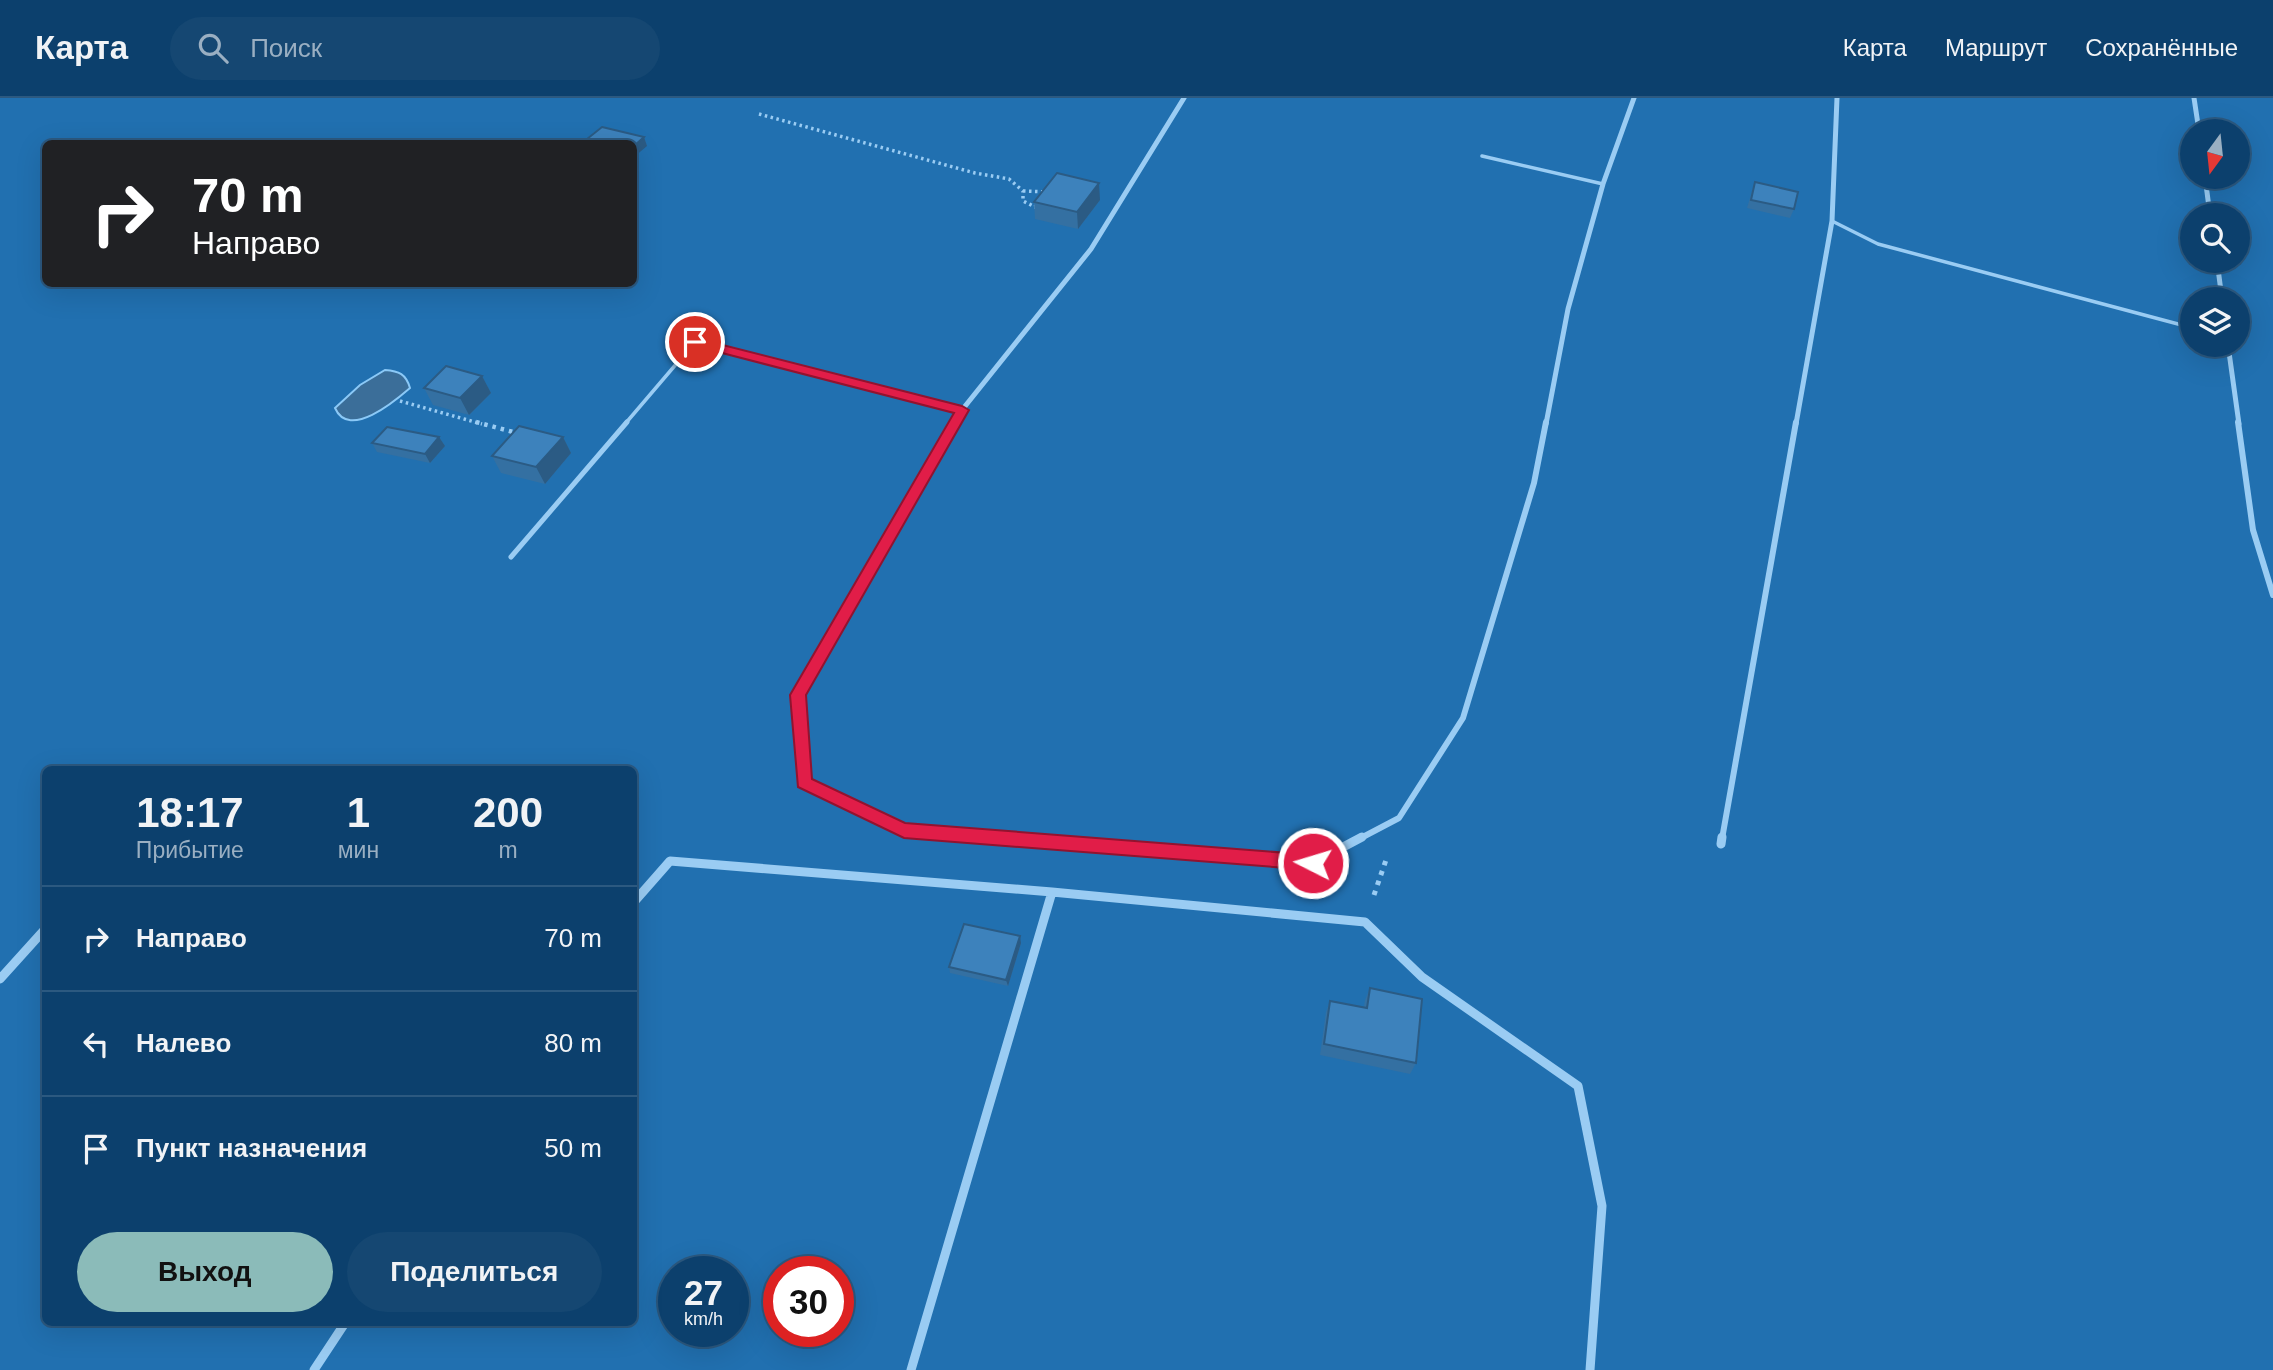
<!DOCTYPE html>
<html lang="ru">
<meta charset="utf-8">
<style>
:root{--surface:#0c406d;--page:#154772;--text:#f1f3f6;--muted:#9aafc2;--line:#2c5980;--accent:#8bbbb9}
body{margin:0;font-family:Arial,sans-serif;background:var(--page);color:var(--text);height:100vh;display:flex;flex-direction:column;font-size:26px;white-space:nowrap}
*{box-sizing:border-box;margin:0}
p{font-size:23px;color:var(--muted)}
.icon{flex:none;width:38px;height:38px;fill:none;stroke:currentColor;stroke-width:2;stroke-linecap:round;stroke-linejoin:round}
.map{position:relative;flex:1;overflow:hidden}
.panel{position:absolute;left:42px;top:668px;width:595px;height:560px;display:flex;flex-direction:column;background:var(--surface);border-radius:10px;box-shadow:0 7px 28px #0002,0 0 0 2px var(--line)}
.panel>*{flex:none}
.hud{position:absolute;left:42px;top:42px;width:595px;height:147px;border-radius:10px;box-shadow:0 7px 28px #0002,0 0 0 2px var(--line);background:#202124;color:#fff;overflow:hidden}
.needle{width:46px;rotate:195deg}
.buttons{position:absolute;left:2180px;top:21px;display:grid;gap:14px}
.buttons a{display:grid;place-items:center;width:70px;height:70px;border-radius:50%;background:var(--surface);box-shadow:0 7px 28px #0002,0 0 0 2px var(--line);font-size:35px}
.speed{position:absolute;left:658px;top:1158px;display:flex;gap:14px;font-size:35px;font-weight:700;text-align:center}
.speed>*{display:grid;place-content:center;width:91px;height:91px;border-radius:50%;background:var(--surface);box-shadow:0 7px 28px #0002,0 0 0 2px var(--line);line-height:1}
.speed small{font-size:18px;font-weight:400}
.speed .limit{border:10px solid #d22;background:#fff;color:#111}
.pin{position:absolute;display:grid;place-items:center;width:60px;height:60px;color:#fff;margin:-30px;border:4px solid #fff;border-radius:50%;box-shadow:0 2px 7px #0007}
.me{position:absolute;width:77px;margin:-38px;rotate:275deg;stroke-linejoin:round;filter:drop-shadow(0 0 5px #0008)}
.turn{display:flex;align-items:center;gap:24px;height:147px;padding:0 35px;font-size:32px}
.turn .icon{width:91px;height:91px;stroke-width:2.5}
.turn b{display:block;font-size:49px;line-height:60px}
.eta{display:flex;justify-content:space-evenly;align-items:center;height:119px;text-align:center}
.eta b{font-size:42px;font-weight:600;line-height:49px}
.primary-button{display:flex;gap:14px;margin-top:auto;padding:14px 35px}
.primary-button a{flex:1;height:80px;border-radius:42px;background:var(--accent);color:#111;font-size:28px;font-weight:600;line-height:80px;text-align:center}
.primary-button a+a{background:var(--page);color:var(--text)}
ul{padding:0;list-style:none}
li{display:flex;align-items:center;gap:21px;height:105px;padding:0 35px;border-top:2px solid var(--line)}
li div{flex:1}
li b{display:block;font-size:26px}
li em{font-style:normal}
header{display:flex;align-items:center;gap:42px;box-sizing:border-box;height:98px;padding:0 35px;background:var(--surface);border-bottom:2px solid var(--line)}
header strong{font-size:33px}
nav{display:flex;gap:38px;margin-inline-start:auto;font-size:24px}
.search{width:490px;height:63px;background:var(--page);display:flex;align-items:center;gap:18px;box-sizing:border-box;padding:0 24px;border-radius:38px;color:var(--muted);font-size:26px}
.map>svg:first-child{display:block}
</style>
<header>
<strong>Карта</strong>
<div class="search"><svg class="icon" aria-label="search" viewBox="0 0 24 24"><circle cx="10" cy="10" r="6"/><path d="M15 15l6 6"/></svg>Поиск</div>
<nav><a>Карта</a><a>Маршрут</a><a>Сохранённые</a></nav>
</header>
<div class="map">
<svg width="2273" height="1272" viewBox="0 0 2273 1272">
<rect width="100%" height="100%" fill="#105691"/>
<path fill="#2170b0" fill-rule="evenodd" d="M0 0H2273V1272H0ZM2193 33H2238V79H2193ZM46 46H634V186H46ZM2193 117H2238V163H2193ZM2193 201H2238V247H2193ZM46 672H634V1225H46ZM674 1174H733V1234H674ZM779 1174H838V1234H779Z"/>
<path fill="#3b6e99" stroke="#8bc9f7" stroke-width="2" d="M385 272C399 273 406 276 410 290 395 303 349 342 335 310L360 287Z"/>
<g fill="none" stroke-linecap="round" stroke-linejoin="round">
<path stroke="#9accf3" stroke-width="3.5" stroke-dasharray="2.5 3.5" stroke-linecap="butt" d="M759 16 975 75 1009 81 1023 93V103L1035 109 1037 106
M1023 93 1047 94
M400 303 482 326"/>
<path stroke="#9accf3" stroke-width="4.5" stroke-dasharray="3.5 5" stroke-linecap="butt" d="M476 324 517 335"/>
<path stroke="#9accf3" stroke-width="5" stroke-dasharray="4.5 6" stroke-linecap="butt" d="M1374 797 1387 759"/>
<path stroke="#9accf3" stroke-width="3.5" d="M1482 58 1603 86
M1832 123 1878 146 2193 230
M625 326 695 244
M954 326 962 312"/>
<path stroke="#9accf3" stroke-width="5" d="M511 459 627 324
M798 597 955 324"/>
<path stroke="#9accf3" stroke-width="5" d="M2194 0 2199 33
M2205 79 2210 117
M2217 163 2222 201
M695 244 962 312 1091 151 1184 0
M2228 247 2239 326
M1546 326 1568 211 1603 86 1634 0
M1796 326 1832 123 1837 0"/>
<path stroke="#9accf3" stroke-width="6" d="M2238 324 2253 432 2273 497
M798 597 804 684 903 732 1016 741
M1359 741 1399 720 1463 620 1534 385 1546 324
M1722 741 1796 324"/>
<path stroke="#9accf3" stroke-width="9" d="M994 739 1313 765 1362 739
M1721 746 1722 739
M634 804 670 763 1052 794 1365 824 1422 879 1578 988 1602 1108 1590 1272
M0 881 46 830
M314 1272 345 1225
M911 1272 1052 794"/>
</g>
<path fill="#3470a2" d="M644 39 647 48 634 46H589L587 41Z
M1755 84 1794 111 1790 120 1747 110 1752 93Z
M1100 102 1078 131 1035 121 1034 104Z
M482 278 491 295 469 317 433 307 424 290Z
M439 339 445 348 430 365 377 354 372 345Z
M563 339 571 355 545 386 501 375 492 358Z
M1021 845 1008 888 950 875 949 869Z
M1370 890 1416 965 1410 976 1320 957 1326 914 1330 903 1364 909 1365 902Z"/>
<path fill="#2b5b84" d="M644 39 647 48 634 59V48Z
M1099 85 1100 102 1078 131 1077 114Z
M482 278 491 295 469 317 460 300Z
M439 339 445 348 430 365 425 356Z
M563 339 571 355 545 386 536 369Z
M1020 838 1021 845 1008 888 1006 882Z"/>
<path fill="#3d82bc" stroke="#2b5b84" stroke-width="2" d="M602 29 644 39 634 48V46H603L587 41Z
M1057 75 1099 85 1077 114 1034 104Z
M1755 84 1798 94 1794 111 1751 102Z
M446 268 482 278 460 300 424 290Z
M519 328 563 339 536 369 492 358Z
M387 329 439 339 425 356 372 345Z
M964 826 1020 838 1006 882 949 869Z
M1370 890 1422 901 1416 965 1324 946 1330 903 1367 910Z"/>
<path fill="#e11d48" stroke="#92132f" stroke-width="2" d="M695 240 962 308 969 312 806 597 812 681 905 725 1313 757 1319 759 1321 765 1319 770 1313 772 904 740 798 689 790 597 954 315 691 247V241Z"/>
</svg>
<div class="buttons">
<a><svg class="needle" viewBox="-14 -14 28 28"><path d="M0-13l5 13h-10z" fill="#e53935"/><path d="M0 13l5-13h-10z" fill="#9aafc2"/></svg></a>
<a><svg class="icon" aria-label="search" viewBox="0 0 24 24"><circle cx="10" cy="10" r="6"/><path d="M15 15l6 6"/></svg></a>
<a><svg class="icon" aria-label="layers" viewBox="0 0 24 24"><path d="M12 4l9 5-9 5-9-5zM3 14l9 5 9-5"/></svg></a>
</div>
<div class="speed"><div>27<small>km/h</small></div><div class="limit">30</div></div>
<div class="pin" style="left:695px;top:244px;background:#d93025"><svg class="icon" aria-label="arrive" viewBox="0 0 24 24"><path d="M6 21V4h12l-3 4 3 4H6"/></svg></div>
<svg class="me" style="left:1313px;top:765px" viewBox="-20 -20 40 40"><circle r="17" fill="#e11d48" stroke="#fff" stroke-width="3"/><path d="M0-11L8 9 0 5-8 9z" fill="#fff"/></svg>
<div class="hud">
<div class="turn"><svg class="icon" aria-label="right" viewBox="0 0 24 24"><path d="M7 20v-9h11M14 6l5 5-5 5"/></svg><div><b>70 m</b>Направо</div></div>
</div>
<section class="panel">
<div class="eta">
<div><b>18:17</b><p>Прибытие</p></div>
<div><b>1</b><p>мин</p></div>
<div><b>200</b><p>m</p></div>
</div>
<ul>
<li><svg class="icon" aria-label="right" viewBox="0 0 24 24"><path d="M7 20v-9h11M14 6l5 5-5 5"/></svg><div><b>Направо</b></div><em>70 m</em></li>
<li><svg class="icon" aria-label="left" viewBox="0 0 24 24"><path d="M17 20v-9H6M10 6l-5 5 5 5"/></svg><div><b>Налево</b></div><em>80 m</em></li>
<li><svg class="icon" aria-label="arrive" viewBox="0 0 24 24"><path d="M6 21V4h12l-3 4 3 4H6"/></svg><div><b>Пункт назначения</b></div><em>50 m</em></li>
</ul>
<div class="primary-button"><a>Выход</a><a>Поделиться</a></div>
</section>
</div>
